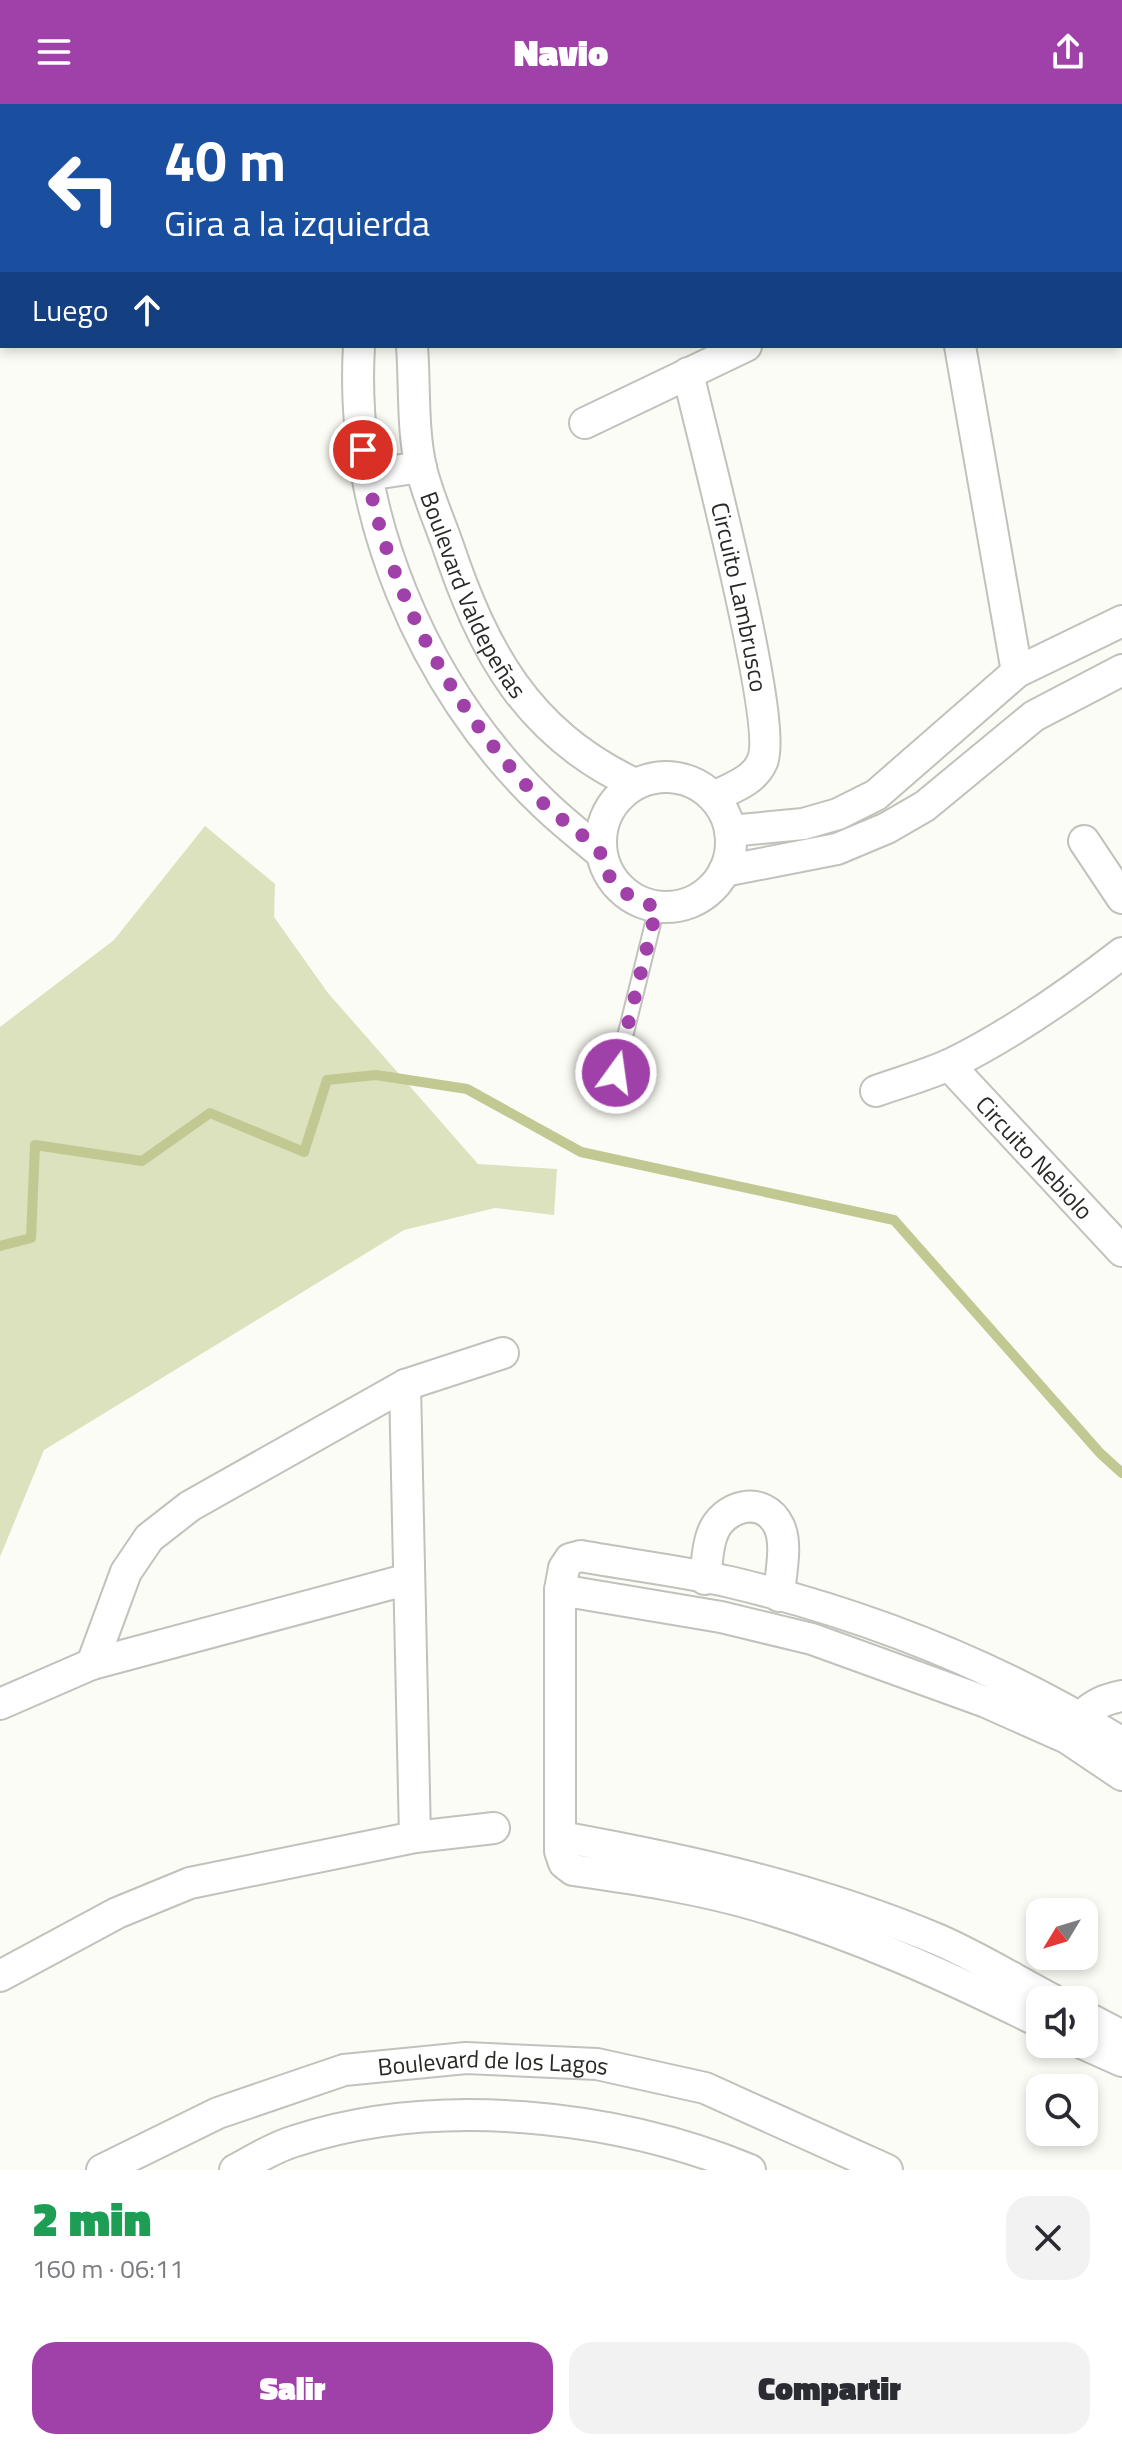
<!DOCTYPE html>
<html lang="es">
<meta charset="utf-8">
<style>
:root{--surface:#fff;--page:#f2f2f3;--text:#2b2b33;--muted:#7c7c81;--accent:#a041a9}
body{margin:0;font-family:"Titillium Web",sans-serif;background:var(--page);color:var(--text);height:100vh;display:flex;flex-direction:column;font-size:30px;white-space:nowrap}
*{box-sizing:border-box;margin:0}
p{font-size:26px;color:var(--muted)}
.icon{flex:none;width:44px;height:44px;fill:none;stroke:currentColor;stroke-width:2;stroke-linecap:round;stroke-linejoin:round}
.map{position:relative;height:2066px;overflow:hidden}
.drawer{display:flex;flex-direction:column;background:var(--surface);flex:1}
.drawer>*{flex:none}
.banner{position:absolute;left:0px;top:0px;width:1122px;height:244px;box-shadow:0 4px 12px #0003;background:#1a4fa0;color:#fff;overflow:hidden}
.needle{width:52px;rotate:232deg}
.tools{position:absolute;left:1026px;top:1794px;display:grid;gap:16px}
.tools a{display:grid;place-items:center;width:72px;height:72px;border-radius:16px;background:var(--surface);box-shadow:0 4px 12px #0003;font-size:40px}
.pin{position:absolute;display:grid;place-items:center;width:68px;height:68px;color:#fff;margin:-34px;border:4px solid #fff;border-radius:50%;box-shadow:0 2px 8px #0007}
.me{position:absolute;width:88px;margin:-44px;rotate:14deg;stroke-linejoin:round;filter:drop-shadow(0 0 6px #0008)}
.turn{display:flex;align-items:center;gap:28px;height:168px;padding:0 32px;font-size:36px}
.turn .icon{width:104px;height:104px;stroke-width:2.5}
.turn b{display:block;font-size:56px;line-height:68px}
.then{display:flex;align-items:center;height:76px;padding:0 32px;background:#0003;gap:16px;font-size:30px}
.round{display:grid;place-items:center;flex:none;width:84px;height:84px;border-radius:24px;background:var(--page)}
.overview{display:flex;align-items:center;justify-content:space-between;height:136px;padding:0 32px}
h1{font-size:48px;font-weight:800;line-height:60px;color:#1e9e55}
.primary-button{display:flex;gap:16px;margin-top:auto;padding:16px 32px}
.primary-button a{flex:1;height:92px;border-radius:24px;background:var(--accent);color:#fff;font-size:32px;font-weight:800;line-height:92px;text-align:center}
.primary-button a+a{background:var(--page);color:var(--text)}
header{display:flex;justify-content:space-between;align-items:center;height:104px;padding:0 32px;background:var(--accent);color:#fff;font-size:36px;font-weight:800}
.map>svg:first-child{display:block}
</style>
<header><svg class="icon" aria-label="menu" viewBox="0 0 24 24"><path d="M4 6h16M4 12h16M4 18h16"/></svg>Navio<svg class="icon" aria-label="share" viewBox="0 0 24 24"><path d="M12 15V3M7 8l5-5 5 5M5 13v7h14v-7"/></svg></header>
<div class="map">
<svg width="1122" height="2066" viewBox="0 0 1122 2066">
<rect width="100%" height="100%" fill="#fbfcf5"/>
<path fill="#dce1be" d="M205 722 275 780 274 813 328 889 478 1060 557 1065 554 1111 495 1104 404 1126 44 1346 0 1453V923L114 836Z"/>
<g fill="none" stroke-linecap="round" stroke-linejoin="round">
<path stroke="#c1c892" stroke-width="10" d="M0 1142 31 1134 35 1041 142 1057 210 1009 304 1048 327 976 376 971 467 985 581 1048 894 1116 1100 1349 1122 1369"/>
<g stroke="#c1c2bc" stroke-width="18">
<path id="service" d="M616 969 657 803"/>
</g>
<g stroke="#c1c2bc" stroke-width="34">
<g id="minor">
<path d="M429 2 430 0"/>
<path d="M738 2 740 0"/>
<path d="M359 242C349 408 422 582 541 697 560 716 581 732 601 749"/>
<path id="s1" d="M412 242C415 281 412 325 421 364 427 389 438 414 447 439 483 547 527 630 635 680"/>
<path d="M960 242 1017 568"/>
<path id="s2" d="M688 269C701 328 780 621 762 658 754 677 731 684 714 693"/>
<path d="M585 319 746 242"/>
<path d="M367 371 421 363"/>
<circle cx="666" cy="738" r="65"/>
<path d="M730 727 803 720 838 710 876 691 1017 568 1122 517"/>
<path d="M1084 737 1122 794"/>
<path d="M724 767 837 745 887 724 925 702 1034 612 1122 566"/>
<path id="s3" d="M949 961 1122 1147"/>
<path d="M876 987C901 978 927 971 951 960 1012 930 1069 890 1122 849"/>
<path d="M405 1281 415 1733"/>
<path d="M705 1475C707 1461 707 1444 712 1431 722 1401 764 1390 779 1422 788 1441 780 1471 779 1492"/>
<path d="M560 1486 721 1513 812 1535 986 1598 1067 1634 1122 1671"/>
<path d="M92 1560 126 1468 149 1434 190 1402 405 1281 503 1249"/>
<path d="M0 1600 92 1560 409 1475"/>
<path d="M1070 1628C1082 1607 1098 1596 1122 1592"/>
<path d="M561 1733C693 1757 815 1784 939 1836 978 1853 1015 1876 1053 1896"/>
<path d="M0 1872 117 1809 190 1779 415 1733 494 1724"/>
<path d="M1084 1912 1122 1932"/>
<path d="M1040 1918C949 1873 857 1831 759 1802 698 1784 636 1775 573 1766L564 1759 560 1747V1486L564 1464 570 1455 581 1452C630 1461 681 1467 730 1478 868 1511 1002 1564 1122 1639"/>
<path d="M1084 1940 1122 1957"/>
<path id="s4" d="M102 2066 218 2009 344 1966 466 1954 597 1960 705 1984 887 2066"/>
<path d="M235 2066C254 2056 274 2043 295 2037 436 1991 614 2010 750 2066"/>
</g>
</g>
<g stroke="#c1c2bc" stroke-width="46">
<path id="secondary" d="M52 2 54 0
M157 2 160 0
M0 40 2 39
M0 133 2 131"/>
</g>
<use href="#service" stroke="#fff" stroke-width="14"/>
<use href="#minor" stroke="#fff" stroke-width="30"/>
<use href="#secondary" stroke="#fff" stroke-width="42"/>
</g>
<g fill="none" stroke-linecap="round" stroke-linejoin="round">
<path stroke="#a041a9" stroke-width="14" stroke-dasharray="0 25.2" d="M363 346C383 478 447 599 539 695 557 714 582 728 599 747 603 752 603 758 605 764 615 786 635 797 657 803L616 969"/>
</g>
<g text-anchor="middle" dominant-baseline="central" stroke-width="8" stroke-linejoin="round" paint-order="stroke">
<g font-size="24" fill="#292926" stroke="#fbfcf5">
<text stroke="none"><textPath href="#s1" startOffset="260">Boulevard Valdepeñas</textPath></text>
<text stroke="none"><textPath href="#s2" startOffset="230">Circuito Lambrusco</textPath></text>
<text stroke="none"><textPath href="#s3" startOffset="126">Circuito Nebiolo</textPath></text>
<text stroke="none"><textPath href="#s4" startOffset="412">Boulevard de los Lagos</textPath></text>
</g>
</g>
</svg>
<div class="tools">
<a><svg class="needle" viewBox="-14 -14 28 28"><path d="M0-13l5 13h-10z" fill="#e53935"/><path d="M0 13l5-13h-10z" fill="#7c7c81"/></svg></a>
<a><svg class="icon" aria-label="sound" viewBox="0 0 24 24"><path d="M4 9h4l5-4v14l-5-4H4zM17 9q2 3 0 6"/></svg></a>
<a><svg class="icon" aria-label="search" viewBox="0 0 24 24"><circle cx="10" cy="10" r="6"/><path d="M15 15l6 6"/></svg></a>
</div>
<div class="pin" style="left:363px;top:346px;background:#d93025"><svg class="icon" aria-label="arrive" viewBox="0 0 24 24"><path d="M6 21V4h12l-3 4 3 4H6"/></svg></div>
<svg class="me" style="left:616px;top:969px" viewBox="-20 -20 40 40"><circle r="17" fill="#a041a9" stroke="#fff" stroke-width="3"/><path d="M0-11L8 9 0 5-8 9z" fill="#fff"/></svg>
<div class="banner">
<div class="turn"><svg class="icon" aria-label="left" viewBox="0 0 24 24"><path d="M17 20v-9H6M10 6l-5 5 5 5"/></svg><div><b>40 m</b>Gira a la izquierda</div></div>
<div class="then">Luego<svg class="icon" aria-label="ahead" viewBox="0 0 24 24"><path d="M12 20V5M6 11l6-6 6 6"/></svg></div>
</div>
</div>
<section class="drawer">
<div class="overview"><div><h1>2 min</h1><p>160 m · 06:11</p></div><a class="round"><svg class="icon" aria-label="close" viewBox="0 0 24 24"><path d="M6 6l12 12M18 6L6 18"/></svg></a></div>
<div class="primary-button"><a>Salir</a><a>Compartir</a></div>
</section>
